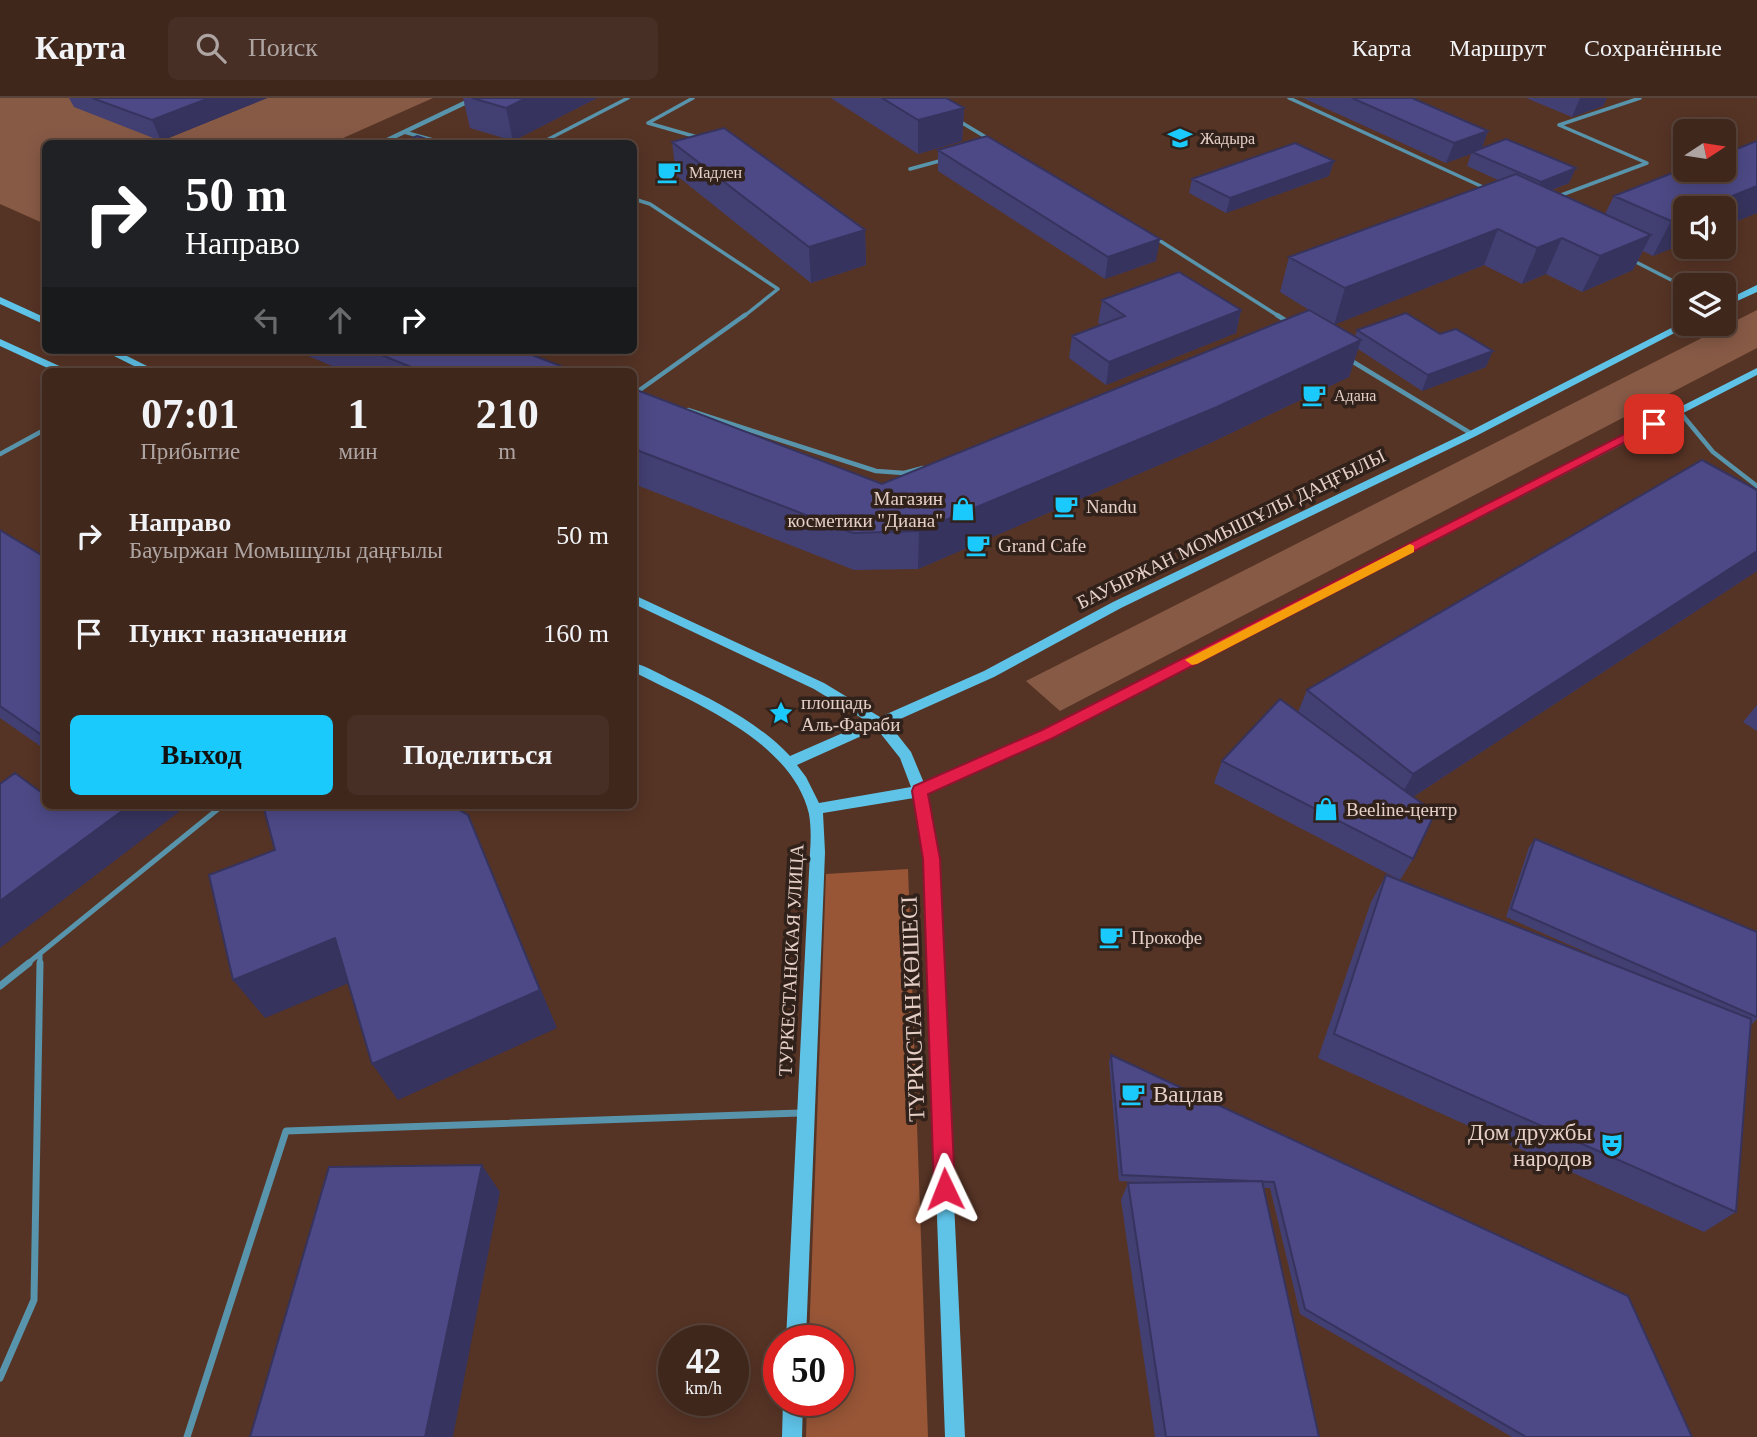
<!DOCTYPE html>
<html lang="ru">
<meta charset="utf-8">
<style>
:root{--surface:#40271c;--page:#472f25;--text:#f1f3f6;--muted:#aea5a3;--line:#59443b;--accent:#1bcafc}
body{margin:0;font-family:Georgia,serif;background:var(--page);color:var(--text);height:100vh;display:flex;flex-direction:column;font-size:26px;white-space:nowrap}
*{box-sizing:border-box;margin:0}
p{font-size:23px;color:var(--muted)}
.icon{flex:none;width:38px;height:38px;fill:none;stroke:currentColor;stroke-width:2;stroke-linecap:round;stroke-linejoin:round}
.map{position:relative;flex:1;overflow:hidden}
.drawer{position:absolute;left:42px;top:270px;width:595px;height:441px;display:flex;flex-direction:column;background:var(--surface);border-radius:10px;box-shadow:0 4px 18px #0003,0 0 0 2px var(--line)}
.drawer>*{flex:none}
.banner{position:absolute;left:42px;top:42px;width:595px;height:214px;border-radius:10px;box-shadow:0 4px 18px #0003,0 0 0 2px var(--line);background:#202124;color:#fff;overflow:hidden}
.needle{width:46px;rotate:78deg}
.buttons{position:absolute;left:1673px;top:21px;display:grid;gap:14px}
.buttons a{display:grid;place-items:center;width:63px;height:63px;border-radius:10px;background:var(--surface);box-shadow:0 4px 18px #0003,0 0 0 2px var(--line);font-size:35px}
.speed{position:absolute;left:658px;top:1227px;display:flex;gap:14px;font-size:35px;font-weight:700;text-align:center}
.speed>*{display:grid;place-content:center;width:91px;height:91px;border-radius:50%;background:var(--surface);box-shadow:0 4px 18px #0003,0 0 0 2px var(--line);line-height:1}
.speed small{font-size:18px;font-weight:400}
.speed .limit{border:10px solid #d22;background:#fff;color:#111}
.pin{position:absolute;display:grid;place-items:center;width:60px;height:60px;color:#fff;margin:-30px;border-radius:14px;box-shadow:0 4px 10px #0006}
.me{position:absolute;width:77px;margin:-38px;rotate:358deg;stroke-linejoin:round;filter:drop-shadow(0 0 5px #0008)}
.turn{display:flex;align-items:center;gap:24px;height:147px;padding:0 28px;font-size:32px}
.turn .icon{width:91px;height:91px;stroke-width:2.5}
.turn b{display:block;font-size:49px;line-height:60px}
.lanes{display:flex;align-items:center;height:66px;padding:0 28px;background:#0003;justify-content:center;gap:35px;direction:ltr}
.lanes .off{opacity:.35}
.eta{display:flex;justify-content:space-evenly;align-items:center;height:119px;text-align:center}
.eta b{font-size:42px;font-weight:800;line-height:49px}
.button{display:flex;gap:14px;margin-top:auto;padding:14px 28px}
.button a{flex:1;height:80px;border-radius:10px;background:var(--accent);color:#111;font-size:28px;font-weight:800;line-height:80px;text-align:center}
.button a+a{background:var(--page);color:var(--text)}
ul{padding:0;list-style:none}
li{display:flex;align-items:center;gap:21px;height:98px;padding:0 28px}
li div{flex:1}
li b{display:block;font-size:26px}
li em{font-style:normal}
header{display:flex;align-items:center;gap:42px;box-sizing:border-box;height:98px;padding:0 35px;background:var(--surface);border-bottom:2px solid var(--line)}
header strong{font-size:33px}
nav{display:flex;gap:38px;margin-inline-start:auto;font-size:24px}
.search{width:490px;height:63px;background:var(--page);display:flex;align-items:center;gap:18px;box-sizing:border-box;padding:0 24px;border-radius:10px;color:var(--muted);font-size:26px}
.map>svg:first-child{display:block}
</style>
<header>
<strong>Карта</strong>
<div class="search"><svg class="icon" aria-label="search" viewBox="0 0 24 24"><circle cx="10" cy="10" r="6"/><path d="M15 15l6 6"/></svg>Поиск</div>
<nav><a>Карта</a><a>Маршрут</a><a>Сохранённые</a></nav>
</header>
<div class="map">
<svg width="1757" height="1339" viewBox="0 0 1757 1339">
<rect width="100%" height="100%" fill="#563425"/>
<path fill="#875a46" d="M0 0H99L161 43 267 0H433L332 45 46 46 45 126 0 106Z
M1757 212V250L1060 613 1026 583Z"/>
<path fill="#985637" d="M908 771 928 1339H806L807 1302H838V1242H809L826 776Z"/>
<g fill="none" stroke-linecap="round" stroke-linejoin="round">
<path stroke="#5894ab" stroke-width="3.5" d="M693 0 648 25 697 39
M1289 0 1485 90
M959 23 989 41
M404 34 448 46
M539 46 628 0
M910 71 943 62
M1556 99 1647 65 1559 27 1640 0
M634 101 650 106 778 191 743 219
M1154 139 1280 219
M1632 162 1685 189"/>
<path stroke="#5894ab" stroke-width="4.5" d="M1277 217 1288 224
M1350 262 1472 336
M634 296 745 217
M688 312 876 373 904 375 923 370
M1679 313 1713 354 1757 388
M0 356 46 331"/>
<path stroke="#5894ab" stroke-width="5" d="M27 866 223 707
M40 866V856"/>
<path stroke="#5894ab" stroke-width="7" d="M0 888 29 865
M0 1280 34 1202 40 865
M187 1339 286 1033 801 1015"/>
<path stroke="#5894ab" stroke-width="4.5" d="M379 46 475 0"/>
<path fill="#5fc3e8" fill-rule="evenodd" d="M1757 187V194L1724 209V203Z
M0 199 46 220V227L0 206Z
M1685 223V226H1690L1688 228 1476 338 1121 510 994 579 889 626 911 654 924 685 1042 632 1757 270V277L1052 640 928 696 938 761 965 1339H945L924 761 914 700 823 715 825 754 806 1242H786L810 754C811 741 811 728 809 716 792 643 694 605 634 574V565C647 568 661 577 674 583 715 603 758 624 790 658L868 624 814 591 634 506V497L824 585 880 619 984 573 1113 504 1468 334ZM877 631 900 660 911 689 819 705 806 679 797 667Z
M0 241 66 271 67 273H54L0 248Z
M102 252H115L157 273H144Z
M783 1302H803L802 1339H782Z"/>
</g>
<path fill="#423f73" d="M69 0H267L161 43 74 9Z
M463 0H597L513 43 470 30Z
M831 0H946L964 10 962 43 918 56Z
M1303 0H1412L1488 33 1482 50 1569 85 1552 92 1605 116 1614 98 1757 43V115L1653 158 1643 153 1633 172 1582 194 1546 176 1522 186 1484 167 1334 226 1355 239 1357 232 1486 269 1422 293 1358 251 1349 279 1208 346 918 471 854 472 634 386V291L882 386 1309 212 1280 194 1289 159 1498 82 1467 68 1471 56 1446 65Z
M1526 0H1607L1603 8 1572 19Z
M672 44 865 132 866 167 811 185 676 77Z
M938 52 1156 163 1105 181 938 73Z
M1334 63 1329 78 1226 115 1189 95 1192 81Z
M1102 202 1241 212 1236 235 1106 287 1069 260 1072 238 1102 227 1098 225Z
M294 252H519L571 272V273H344Z
M1757 392V473L1413 699V761L1400 782 1611 865 1506 819 1529 749 1535 741 1757 834V921L1751 927 1736 1114 1704 1134 1318 960 1371 804 1386 777 1398 781 1214 685 1222 663 1298 614 1307 592Z
M0 432 46 460V652L0 620Z
M1757 607V633L1743 624Z
M1111 957 1692 1339H1512L1300 1216 1270 1090H1264L1319 1339H1155L1121 1102 1128 1085H1155L1119 1083 1109 963Z"/>
<path fill="#36335e" d="M209 0H267L161 43 152 22Z
M526 0H597L513 43 506 10Z
M1580 0H1607L1603 8 1572 19Z
M964 10 962 43 918 56V22Z
M1488 33 1481 53 1472 54 1471 56 1446 65 1454 45Z
M1334 63 1329 78 1226 115 1230 100Z
M1576 70 1569 85 1535 98 1541 84Z
M1757 88V115L1724 128V110H1703Z
M1685 117V145L1653 158 1671 123Z
M1498 131 1484 167 1334 227 1345 190Z
M865 132 866 167 811 185 809 149Z
M1651 137 1633 172 1582 194 1600 158Z
M1562 140 1546 176 1522 186 1537 150Z
M1160 141 1156 163 1105 181 1108 159Z
M1241 212 1236 235 1106 287 1109 264Z
M1361 242 1349 279 1208 346 918 471 919 433Z
M1493 253 1486 269 1422 293 1428 277Z
M1757 453V473L1393 712 1413 676Z
M130 707H188L0 850V803Z
M468 717 557 930 398 1002 372 966Z
M335 840 361 880 265 920 233 882Z
M482 1067 500 1094 453 1339H425Z"/>
<path fill="#4d4986" stroke="#36335e" stroke-width="2" d="M92 0H209L152 22Z
M472 0H526L506 10Z
M882 0H946L964 10 918 22Z
M1352 0H1412L1488 33 1454 45Z
M724 30 865 132 809 149 672 44Z
M417 38 442 46H400Z
M987 38 1160 141 1108 159 938 52Z
M1506 41 1576 70 1541 84 1472 54Z
M1757 43V88L1703 110H1685V117L1671 123 1614 98 1685 70V72H1724V56Z
M1295 45 1334 63 1230 100 1192 81Z
M1516 76 1651 137 1600 158 1562 140 1537 150 1498 131 1345 190 1289 159Z
M1179 174 1241 212 1109 264 1072 238 1125 218 1102 202Z
M1309 212 1361 242 1217 309 919 433 853 435 634 351V291L882 386Z
M1406 215 1440 236 1456 231 1493 253 1428 277 1357 232Z
M369 252H519L571 272 570 273H421Z
M1702 362 1757 392V453L1413 676 1307 592Z
M0 432 46 460V640L0 608Z
M1280 601 1435 715 1413 761 1222 663Z
M15 675 46 698V707H130L0 803V686Z
M263 707H450L468 717 540 892 372 966 335 840 233 882 209 777 275 752Z
M1535 741 1757 834V919L1511 811Z
M1386 777 1751 921 1736 1114 1334 936Z
M1111 957 1628 1198 1692 1339H1526L1305 1211 1274 1084 1122 1077Z
M482 1067 425 1339H250L329 1069Z
M1262 1083 1319 1339H1166L1128 1085Z"/>
<path fill="#e11d48" stroke="#92132f" stroke-width="2" d="M1650 323 1660 326 1053 640 928 696 940 761 955 1091 952 1099 945 1102 938 1099 934 1091 923 761 912 693 914 688 1042 632Z"/>
<path fill="#f59e0b" d="M1410 446 1414 448V454L1197 566 1192 567 1185 562Z"/>
<defs>
<g id="school-bare" transform="scale(1.89)"><path d="M0-5L7-2L0 1L-7-2ZM-4 1L0 2.5L4 1V4Q0 6-4 4Z" fill="#1bcafc" stroke="#30211a" stroke-width="2.5" paint-order="stroke"/></g>
<g id="cafe-bare" transform="scale(1.89)"><path d="M-5.5-4.5H6V0H3Q3 3.5 0 3.5H-2.5Q-5.5 3.5-5.5 0ZM3-3.2v2h1.7v-2ZM-6 4.5H4V6H-6Z" fill="#1bcafc" stroke="#30211a" stroke-width="2.5" paint-order="stroke"/></g>
<g id="shop-bare" transform="scale(1.89)"><path d="M-5-2.5h2.3a2.7 3.5 0 0 1 5.4 0H5L5.5 6h-11ZM-1.5-2.5h3a1.5 2.3 0 0 0-3 0Z" fill="#1bcafc" stroke="#30211a" stroke-width="2.5" paint-order="stroke"/></g>
<g id="sight-bare" transform="scale(1.89)"><path d="M0-6L1.8-2.2L6-1.7L2.9 1.2L3.7 5.4L0 3.3L-3.7 5.4L-2.9 1.2L-6-1.7L-1.8-2.2Z" fill="#1bcafc" stroke="#30211a" stroke-width="2.5" paint-order="stroke"/></g>
<g id="theatre-bare" transform="scale(1.89)"><path d="M-5-5.5Q0-4 5-5.5V0Q5 5 0 6Q-5 5-5 0ZM-3.3-2.5H-1v1.5H-3.3ZM1-2.5H3.3v1.5H1ZM-2.8 1Q0 5.5 2.8 1Z" fill="#1bcafc" stroke="#30211a" stroke-width="2.5" paint-order="stroke"/></g>
</defs>
<g fill-rule="evenodd">
<use href="#school-bare" x="1180" y="40"/>
<use href="#cafe-bare" x="669" y="74"/>
<use href="#cafe-bare" x="1314" y="297"/>
<use href="#cafe-bare" x="1066" y="408"/>
<use href="#shop-bare" x="963" y="411"/>
<use href="#cafe-bare" x="978" y="447"/>
<use href="#sight-bare" x="781" y="615"/>
<use href="#shop-bare" x="1326" y="711"/>
<use href="#cafe-bare" x="1111" y="839"/>
<use href="#cafe-bare" x="1133" y="996"/>
<use href="#theatre-bare" x="1612" y="1047"/>
</g>
<g text-anchor="middle" dominant-baseline="central" stroke-width="7" stroke-linejoin="round" paint-order="stroke">
<g font-size="16" fill="#e5cfc6" stroke="#30211a" text-anchor="start">
<text x="1200" y="40">Жадыра</text>
<text x="689" y="74">Мадлен</text>
<text x="1334" y="297">Адана</text>
</g>
<g font-size="19" fill="#e5cfc6" stroke="#30211a" text-anchor="start">
<text x="943" y="400" text-anchor="end">Магазин<tspan x="943" dy="22">косметики "Диана"</tspan></text>
<text x="1086" y="408">Nandu</text>
<text x="998" y="447">Grand Cafe</text>
<text x="801" y="604">площадь<tspan x="801" dy="22">Аль-Фараби</tspan></text>
<text x="1346" y="711">Beeline-центр</text>
<text x="1131" y="839">Прокофе</text>
</g>
<g font-size="19" fill="#e5cfc6" stroke="#30211a">
<text transform="translate(1231 431) rotate(-26)">БАУЫРЖАН МОМЫШҰЛЫ ДАҢҒЫЛЫ</text>
<text transform="translate(791 862) rotate(-87)">ТУРКЕСТАНСКАЯ УЛИЦА</text>
</g>
<g font-size="23" fill="#e5cfc6" stroke="#30211a">
<text transform="translate(913 911) rotate(-92)">ТҮРКІСТАН КӨШЕСІ</text>
</g>
<g font-size="23" fill="#e5cfc6" stroke="#30211a" text-anchor="start">
<text x="1153" y="996">Вацлав</text>
<text x="1592" y="1034" text-anchor="end">Дом дружбы<tspan x="1592" dy="26">народов</tspan></text>
</g>
</g>
</svg>
<div class="buttons">
<a><svg class="needle" viewBox="-14 -14 28 28"><path d="M0-13l5 13h-10z" fill="#e53935"/><path d="M0 13l5-13h-10z" fill="#aea5a3"/></svg></a>
<a><svg class="icon" aria-label="sound" viewBox="0 0 24 24"><path d="M4 9h4l5-4v14l-5-4H4zM17 9q2 3 0 6"/></svg></a>
<a><svg class="icon" aria-label="layers" viewBox="0 0 24 24"><path d="M12 4l9 5-9 5-9-5zM3 14l9 5 9-5"/></svg></a>
</div>
<div class="speed"><div>42<small>km/h</small></div><div class="limit">50</div></div>
<div class="pin" style="left:1654px;top:326px;background:#d93025"><svg class="icon" aria-label="arrive" viewBox="0 0 24 24"><path d="M6 21V4h12l-3 4 3 4H6"/></svg></div>
<svg class="me" style="left:945px;top:1091px" viewBox="-20 -20 40 40"><path d="M0-17L14 15 0 8-14 15z" fill="#e11d48" stroke="#fff" stroke-width="4"/></svg>
<div class="banner">
<div class="turn"><svg class="icon" aria-label="right" viewBox="0 0 24 24"><path d="M7 20v-9h11M14 6l5 5-5 5"/></svg><div><b>50 m</b>Направо</div></div>
<div class="lanes"><svg class="icon off" aria-label="left" viewBox="0 0 24 24"><path d="M17 20v-9H6M10 6l-5 5 5 5"/></svg><svg class="icon off" aria-label="ahead" viewBox="0 0 24 24"><path d="M12 20V5M6 11l6-6 6 6"/></svg><svg class="icon" aria-label="right" viewBox="0 0 24 24"><path d="M7 20v-9h11M14 6l5 5-5 5"/></svg></div>
</div>
<section class="drawer">
<div class="eta">
<div><b>07:01</b><p>Прибытие</p></div>
<div><b>1</b><p>мин</p></div>
<div><b>210</b><p>m</p></div>
</div>
<ul>
<li><svg class="icon" aria-label="right" viewBox="0 0 24 24"><path d="M7 20v-9h11M14 6l5 5-5 5"/></svg><div><b>Направо</b><p>Бауыржан Момышұлы даңғылы</p></div><em>50 m</em></li>
<li><svg class="icon" aria-label="arrive" viewBox="0 0 24 24"><path d="M6 21V4h12l-3 4 3 4H6"/></svg><div><b>Пункт назначения</b></div><em>160 m</em></li>
</ul>
<div class="button"><a>Выход</a><a>Поделиться</a></div>
</section>
</div>
